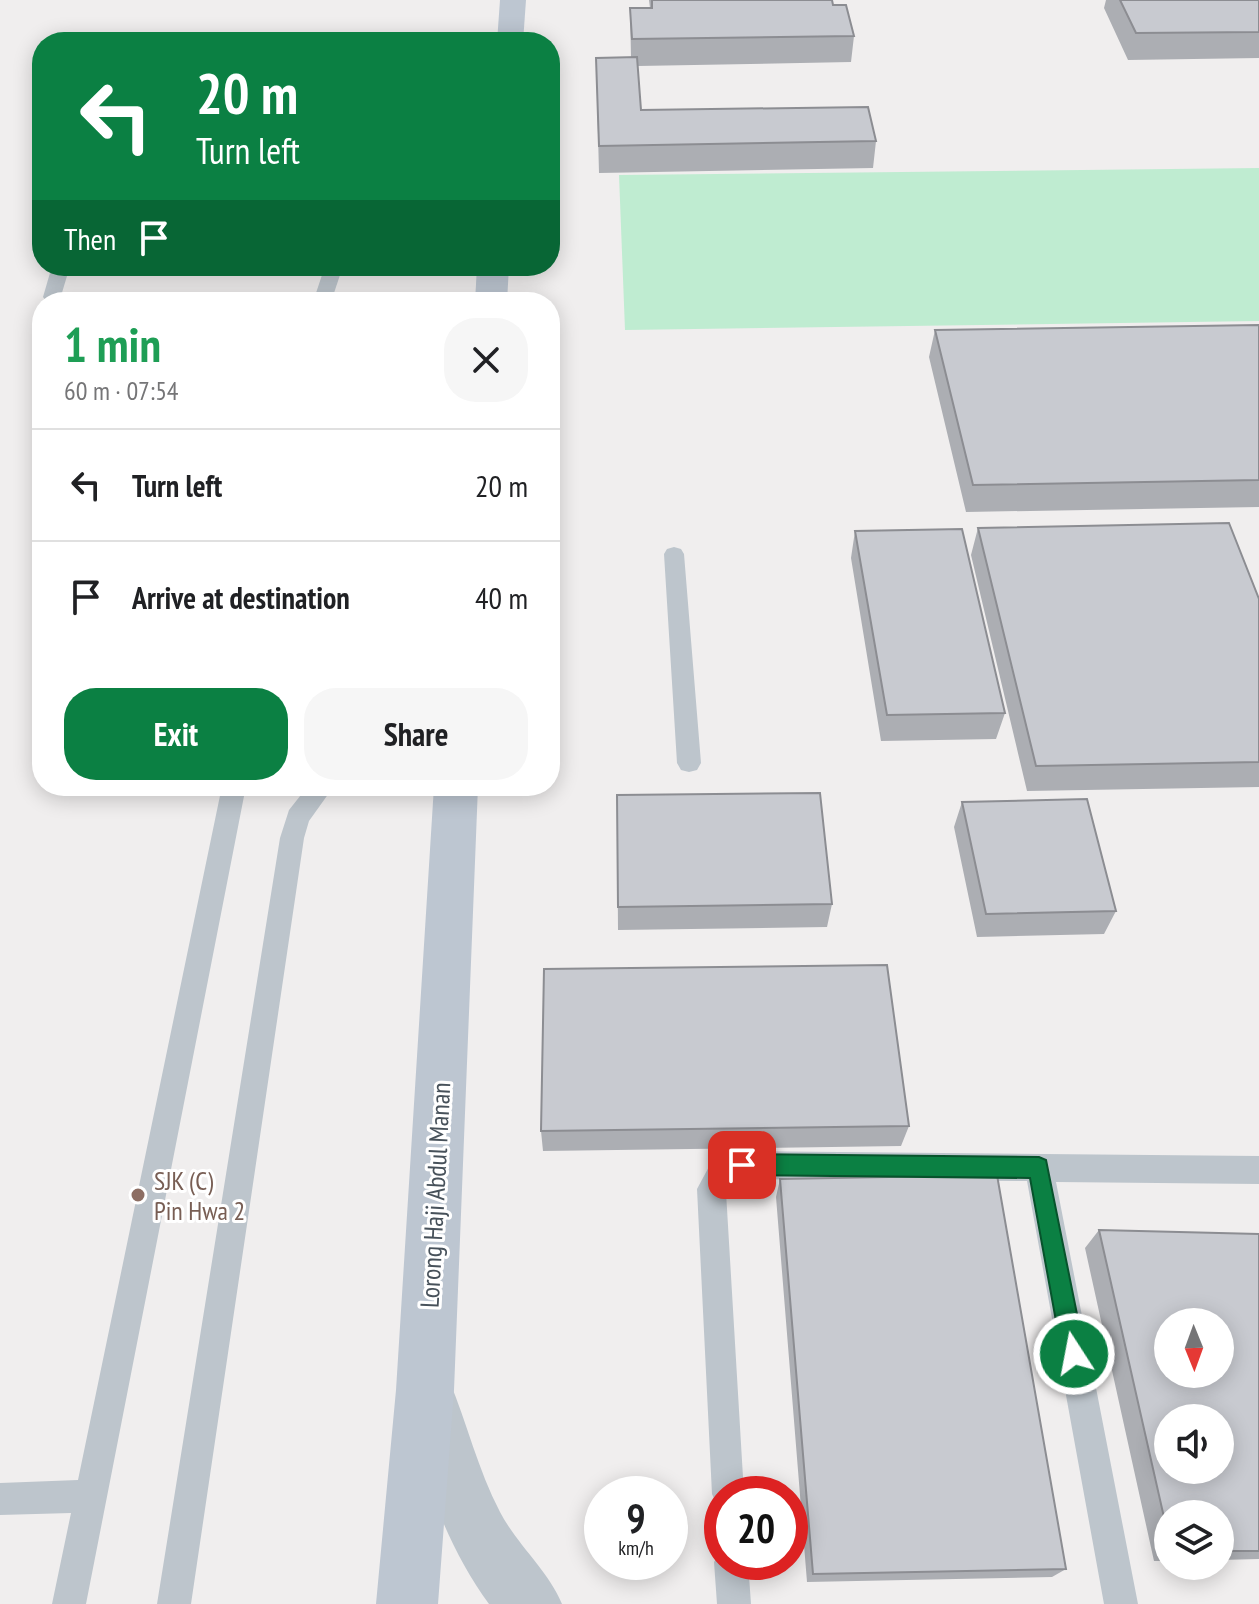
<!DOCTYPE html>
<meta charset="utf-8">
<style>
:root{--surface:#fff;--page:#f6f6f6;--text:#202124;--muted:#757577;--line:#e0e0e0;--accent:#0b8043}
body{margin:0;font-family:"PT Sans Narrow",sans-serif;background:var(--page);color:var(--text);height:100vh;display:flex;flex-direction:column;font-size:30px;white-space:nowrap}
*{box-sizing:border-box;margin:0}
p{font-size:26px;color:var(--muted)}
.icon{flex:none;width:44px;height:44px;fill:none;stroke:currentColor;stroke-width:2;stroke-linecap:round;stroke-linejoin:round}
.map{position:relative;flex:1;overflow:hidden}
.side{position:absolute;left:32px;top:292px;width:528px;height:504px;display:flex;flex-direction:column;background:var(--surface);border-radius:32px;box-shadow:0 4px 20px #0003}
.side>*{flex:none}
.hud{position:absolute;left:32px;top:32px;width:528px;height:244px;border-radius:32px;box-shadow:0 4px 20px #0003;background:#0b8043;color:#fff;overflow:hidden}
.needle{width:52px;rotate:179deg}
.fabs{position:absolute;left:1154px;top:1308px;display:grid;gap:16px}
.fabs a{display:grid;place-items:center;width:80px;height:80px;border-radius:50%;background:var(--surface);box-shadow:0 4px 20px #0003;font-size:40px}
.speed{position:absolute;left:584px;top:1476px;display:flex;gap:16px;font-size:40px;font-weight:700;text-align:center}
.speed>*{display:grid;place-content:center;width:104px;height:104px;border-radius:50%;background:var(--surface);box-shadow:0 4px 20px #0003;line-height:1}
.speed small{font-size:20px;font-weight:400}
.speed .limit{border:12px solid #d22;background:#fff;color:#111}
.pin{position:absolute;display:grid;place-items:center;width:68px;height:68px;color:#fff;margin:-34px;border-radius:16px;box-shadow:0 4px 12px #0006}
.me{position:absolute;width:88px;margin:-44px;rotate:349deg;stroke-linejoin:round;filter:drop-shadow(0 0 6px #0008)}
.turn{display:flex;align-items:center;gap:28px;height:168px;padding:0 32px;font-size:36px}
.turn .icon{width:104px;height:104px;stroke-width:2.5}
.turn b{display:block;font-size:56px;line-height:68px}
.then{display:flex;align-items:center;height:76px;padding:0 32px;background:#0003;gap:16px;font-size:30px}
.round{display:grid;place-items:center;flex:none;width:84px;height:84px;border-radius:32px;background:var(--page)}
.head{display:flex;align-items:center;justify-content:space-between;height:136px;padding:0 32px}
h1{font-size:48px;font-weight:800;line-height:60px;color:#1e9e55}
.primary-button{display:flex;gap:16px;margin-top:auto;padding:16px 32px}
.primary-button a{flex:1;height:92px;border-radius:32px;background:var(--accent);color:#fff;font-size:32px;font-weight:800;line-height:92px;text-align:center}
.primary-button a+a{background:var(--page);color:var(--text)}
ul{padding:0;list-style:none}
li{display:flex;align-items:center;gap:24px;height:112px;padding:0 32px;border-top:2px solid var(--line)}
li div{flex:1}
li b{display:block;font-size:30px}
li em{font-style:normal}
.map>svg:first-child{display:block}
</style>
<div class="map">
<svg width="1259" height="1604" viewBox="0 0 1259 1604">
<rect width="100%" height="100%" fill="#f0eeee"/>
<path fill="#bfecd1" d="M1259 168V321L625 330 619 175Z"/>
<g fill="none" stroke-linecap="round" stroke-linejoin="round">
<path fill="#bdc5cc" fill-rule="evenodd" d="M52 266H70L61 296 67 302H47L43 297Z
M325 266H343L331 302H313Z
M674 547 681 549 684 554 701 763 697 770 689 772 681 770 677 763 664 554 667 549Z
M222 786H246L86 1604H52L71 1513 0 1515V1483L78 1480Z
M308 786H334L309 821 304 838 191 1604H157L280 838 289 810Z
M742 1151 1259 1156V1184L1056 1182 1138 1604H1104L1027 1181 742 1179 731 1183 726 1192 744 1494H722V1508L717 1505 712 1494 697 1189 711 1163Z
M722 1549V1562H748L751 1604H717L714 1562Z"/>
<path fill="#bdc5cc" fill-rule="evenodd" d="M429 1371 449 1380C467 1423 478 1470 500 1512 518 1546 548 1570 562 1604H489C444 1543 423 1471 400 1400L409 1380Z"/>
<path fill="#bdc6d1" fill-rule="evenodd" d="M500 0H526L523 42H497Z
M477 266H509L507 302H475Z
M434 786H478L454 1390 438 1604H376L396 1390Z"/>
</g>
<path fill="#acaeb3" d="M649 0H832L833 5 854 36 851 62 638 66 641 110 876 141 873 168 599 173 596 58 631 57 630 8H650Z
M1106 0H1259V58L1128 60 1104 8Z
M1259 325V507L966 512 929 357 935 330Z
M978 528 1259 599V787L1027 791 971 555Z
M855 531 1005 713 996 739 881 741 851 558Z
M617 795 832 904 827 927 618 930Z
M962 802 1116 911 1104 934 977 937 954 827Z
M909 1126 901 1146 543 1151 541 1131Z
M780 1179 1066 1569 1052 1577 807 1582 776 1197Z
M1099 1230 1259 1234V1559L1220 1560V1514H1168V1561H1154L1085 1248Z"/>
<path fill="#c8cad0" stroke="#8c8d92" stroke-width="2" fill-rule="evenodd" d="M652 0H832L833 5H846L854 36 632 39 630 8H652Z
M1120 0H1259V32L1136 33Z
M637 57 641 110 868 107 876 141 599 146 596 58Z
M1259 325V480L973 485 935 330Z
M1229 523 1259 599V762L1036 766 978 528Z
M962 529 1005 713 887 715 855 531Z
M820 793 832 904 618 907 617 795Z
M1087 799 1116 911 986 914 962 802Z
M887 965 909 1126 541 1131 544 969Z
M997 1175 1066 1569 813 1574 780 1179Z
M1099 1230 1259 1234V1551H1220V1514H1168V1535ZM1168 1322H1220V1374H1168ZM1168 1418H1220V1470H1168Z"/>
<path fill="#0b8043" stroke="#07532c" stroke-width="2" d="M742 1154 1039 1157 1046 1160 1085 1354 1082 1363 1074 1366 1066 1363 1062 1354 1030 1178 742 1175 734 1172 731 1165 734 1157Z"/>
<circle fill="#8d6e63" stroke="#fff" stroke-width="3" cx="138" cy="1195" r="8"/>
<g text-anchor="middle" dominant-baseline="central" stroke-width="6" stroke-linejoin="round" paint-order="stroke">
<g font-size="26" fill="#785e54" stroke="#fff" text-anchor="start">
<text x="154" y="1180">SJK (C)<tspan x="154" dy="30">Pin Hwa 2</tspan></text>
</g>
<g font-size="26" fill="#47515a" stroke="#fff">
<text transform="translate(435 1195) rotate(-87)">Lorong Haji Abdul Manan</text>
</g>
</g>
</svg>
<div class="fabs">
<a><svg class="needle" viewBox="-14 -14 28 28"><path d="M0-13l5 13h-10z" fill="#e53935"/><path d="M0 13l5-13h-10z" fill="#757577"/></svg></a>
<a><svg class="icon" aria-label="sound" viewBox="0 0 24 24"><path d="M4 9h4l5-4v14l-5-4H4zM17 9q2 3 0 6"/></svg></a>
<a><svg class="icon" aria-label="layers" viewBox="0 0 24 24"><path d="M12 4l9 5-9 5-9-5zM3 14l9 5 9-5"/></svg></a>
</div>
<div class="speed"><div>9<small>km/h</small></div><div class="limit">20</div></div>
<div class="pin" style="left:742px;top:1165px;background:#d93025"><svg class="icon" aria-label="arrive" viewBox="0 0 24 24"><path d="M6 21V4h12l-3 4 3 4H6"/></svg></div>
<svg class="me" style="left:1074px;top:1354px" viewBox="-20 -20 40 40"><circle r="17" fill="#0b8043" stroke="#fff" stroke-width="3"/><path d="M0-11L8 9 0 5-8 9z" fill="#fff"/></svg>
<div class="hud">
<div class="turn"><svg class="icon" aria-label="left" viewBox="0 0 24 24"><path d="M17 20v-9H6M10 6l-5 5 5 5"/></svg><div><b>20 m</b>Turn left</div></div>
<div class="then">Then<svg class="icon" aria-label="arrive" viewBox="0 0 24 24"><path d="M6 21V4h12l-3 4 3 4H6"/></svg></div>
</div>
<section class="side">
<div class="head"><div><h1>1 min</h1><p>60 m · 07:54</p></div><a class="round"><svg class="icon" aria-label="close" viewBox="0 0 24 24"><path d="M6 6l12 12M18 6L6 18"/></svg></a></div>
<ul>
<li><svg class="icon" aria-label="left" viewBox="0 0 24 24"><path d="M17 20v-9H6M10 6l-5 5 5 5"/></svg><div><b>Turn left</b></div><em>20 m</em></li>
<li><svg class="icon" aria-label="arrive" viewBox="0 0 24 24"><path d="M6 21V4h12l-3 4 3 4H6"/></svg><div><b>Arrive at destination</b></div><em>40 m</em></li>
</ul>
<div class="primary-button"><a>Exit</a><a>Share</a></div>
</section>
</div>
